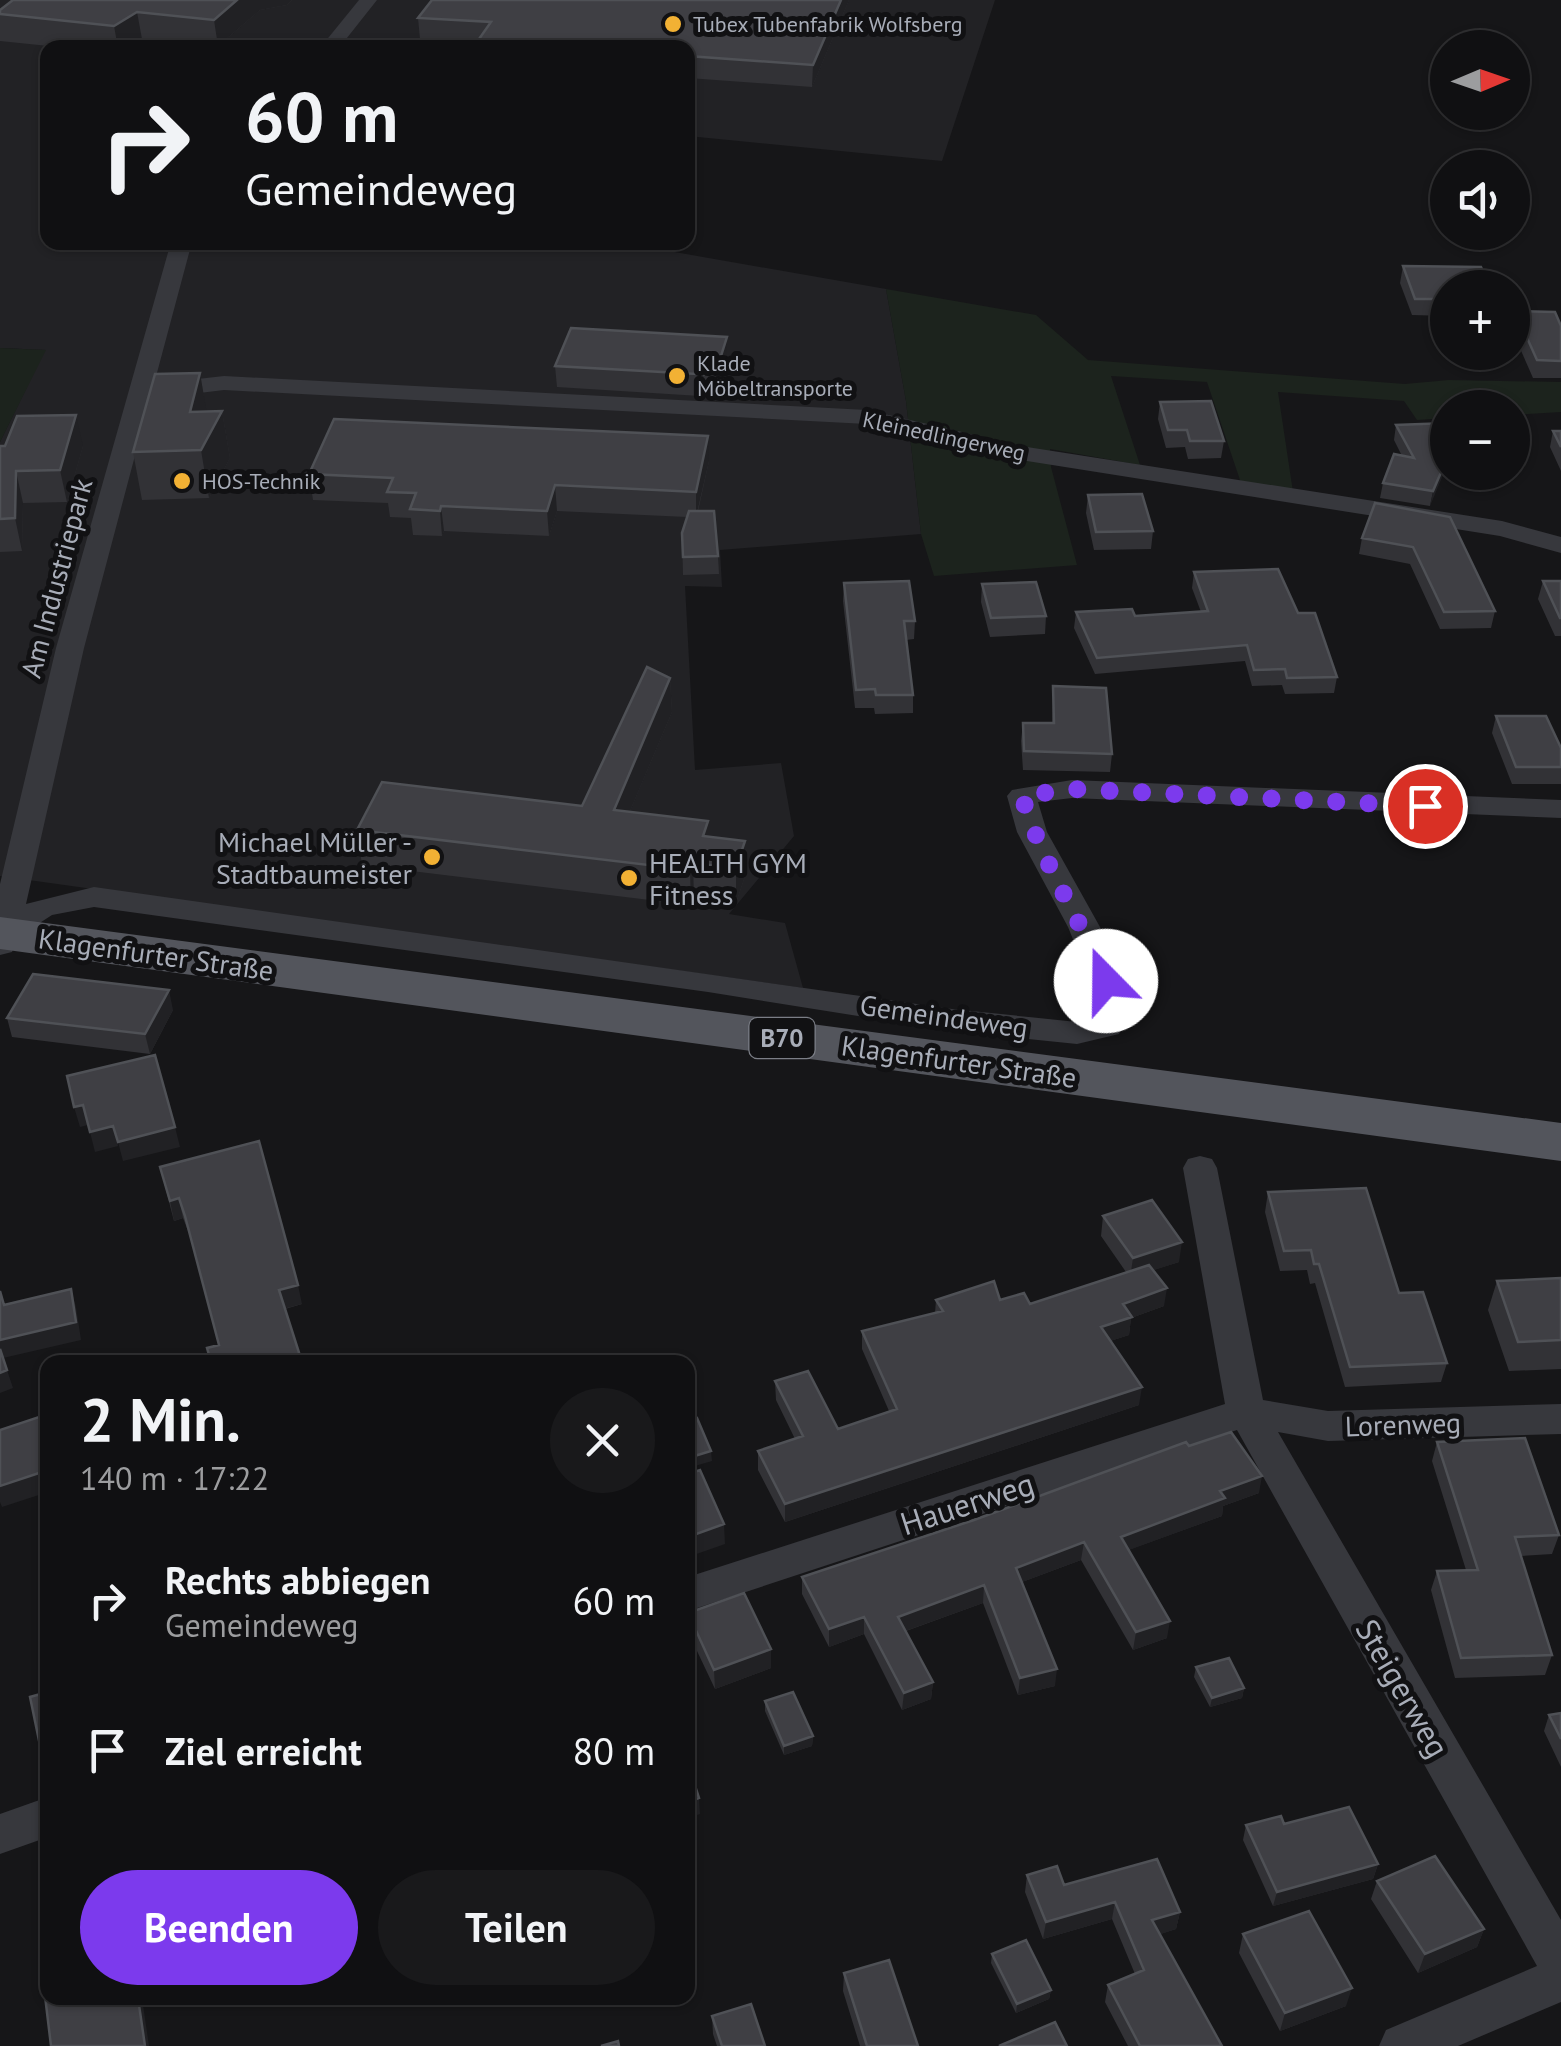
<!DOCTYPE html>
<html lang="de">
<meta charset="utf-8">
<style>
:root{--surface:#101012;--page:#19191b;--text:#f1f3f6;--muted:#9c9d9f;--line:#303032;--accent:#7c3aed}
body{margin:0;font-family:"PT Sans",sans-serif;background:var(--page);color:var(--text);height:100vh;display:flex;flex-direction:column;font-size:38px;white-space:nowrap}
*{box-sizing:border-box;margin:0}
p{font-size:32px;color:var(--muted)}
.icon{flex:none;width:55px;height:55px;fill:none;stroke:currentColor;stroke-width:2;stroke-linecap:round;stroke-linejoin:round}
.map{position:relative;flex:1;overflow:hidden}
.drawer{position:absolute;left:40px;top:1355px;width:655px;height:650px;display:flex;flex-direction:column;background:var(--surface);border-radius:20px;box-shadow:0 2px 8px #0004,0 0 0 2px var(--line)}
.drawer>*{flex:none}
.guide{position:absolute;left:40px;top:40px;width:655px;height:210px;border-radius:20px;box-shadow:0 2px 8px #0004,0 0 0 2px var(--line);background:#101012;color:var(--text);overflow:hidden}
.needle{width:65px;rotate:88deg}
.tools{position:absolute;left:1430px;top:30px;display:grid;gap:20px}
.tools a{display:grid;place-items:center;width:100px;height:100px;border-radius:50%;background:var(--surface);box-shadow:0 2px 8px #0004,0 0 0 2px var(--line);font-size:50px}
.pin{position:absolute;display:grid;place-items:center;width:85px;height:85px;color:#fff;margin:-42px;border:5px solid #fff;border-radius:50%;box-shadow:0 2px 10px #0007}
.me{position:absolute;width:110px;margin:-55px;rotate:338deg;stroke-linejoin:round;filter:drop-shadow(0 0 8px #0008)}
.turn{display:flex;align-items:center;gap:35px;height:210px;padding:0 40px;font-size:45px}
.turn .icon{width:130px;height:130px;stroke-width:2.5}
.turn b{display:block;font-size:70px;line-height:85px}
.round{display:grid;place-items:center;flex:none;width:105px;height:105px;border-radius:52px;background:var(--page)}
.headline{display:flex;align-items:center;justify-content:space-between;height:170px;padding:0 40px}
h1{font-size:60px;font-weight:700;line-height:75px}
.button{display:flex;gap:20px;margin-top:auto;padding:20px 40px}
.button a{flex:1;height:115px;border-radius:60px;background:var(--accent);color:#fff;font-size:40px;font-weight:700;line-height:115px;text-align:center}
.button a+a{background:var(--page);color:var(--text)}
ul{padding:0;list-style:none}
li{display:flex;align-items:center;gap:30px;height:150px;padding:0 40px}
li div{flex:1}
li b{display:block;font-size:38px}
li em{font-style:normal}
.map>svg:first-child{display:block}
</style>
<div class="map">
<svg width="1561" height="2046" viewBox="0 0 1561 2046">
<rect width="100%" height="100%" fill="#161618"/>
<path fill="#222225" d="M0 0H995L942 161 688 136V48H48V242L623 243 886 289 906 401 921 534 720 550 722 587 685 586 695 770 781 763 794 836 729 914 785 923 803 988 0 876V442L45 350 0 348Z"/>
<path fill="#1c231d" d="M886 289 1036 315 1088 360 1405 384 1449 380 1561 382V412L1513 415 1512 408H1448L1447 418 1417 420 1404 401 1278 392 1293 492 1241 483 1207 382 1111 376 1140 465 1050 449 1051 467 1077 565 934 576 921 534 906 401Z
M0 348 46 350 0 442Z"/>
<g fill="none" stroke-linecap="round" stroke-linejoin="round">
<path fill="#37383d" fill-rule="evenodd" d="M359 0H377L339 48H320Z
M171 242H192L154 384 224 376 867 410 1027 447 1502 521 1561 537V553L1500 536 1027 461 867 424 224 390 150 399 84 648 26 904 94 887 952 1009 1077 1022 1095 1018 1101 1008 1068 927 1017 832 1007 796 1012 790 1072 780 1561 800V818L1072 798 1038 802 1047 832 1100 927 1133 1008 1119 1034 1077 1044 952 1031 708 992 94 907 52 915 18 937 12 952 0 955V884L56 648Z
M1200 1156 1212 1159 1217 1168 1263 1400 1328 1411 1561 1404V1434L1328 1441 1278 1432 1561 1920V2002L1458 2046H1379L1386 2030 1537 1966 1237 1430 688 1611V1577L1225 1404 1183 1168 1188 1159Z
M48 1797V1837L0 1854V1814Z"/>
<path fill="#53555c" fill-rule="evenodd" d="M0 917 1561 1123V1161L0 949Z"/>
</g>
<path fill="#323236" d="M13 0H292L287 5 260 10 218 46 142 39 128 48H68L0 41V10Z
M432 0H849L812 87 688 78V48H477V43L420 39 418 18Z
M1403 266 1448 288V316L1412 315 1400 283Z
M1515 311 1561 326V378H1533L1512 330Z
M727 337V359L716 397 557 387 555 366Z
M200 373 206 412 222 411 230 458 209 498 142 500 133 452Z
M1160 402 1224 441 1221 458 1188 459 1185 447 1166 448 1158 419Z
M1448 423 1430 506 1380 498 1383 483 1402 456 1394 440 1396 425Z
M1553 431H1561V471L1550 447Z
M0 446H83L67 502 23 503 22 551 0 552Z
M709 461 698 511 718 556 719 574 683 575 682 533 687 517 557 511 549 536 444 531 442 536 413 535 411 518 390 517 388 503 313 500 309 474Z
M1088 495 1153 531 1151 549 1094 550 1086 513Z
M1375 503 1495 611 1491 628 1440 629 1410 564 1359 554 1362 538Z
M1194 572 1298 613 1337 677 1334 693 1285 694 1282 685 1252 686 1245 661 1095 674 1074 628 1076 612 1135 616 1201 612 1192 588Z
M1543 581H1561V636H1555L1538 599Z
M844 583 915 621 914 639 906 640 913 695V713L875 714 874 708H855L843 601Z
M982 584 1046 616 1045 634 990 637 981 602Z
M670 678 672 712 630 811 708 837 745 876 736 903 694 898 691 905 362 865 357 830 582 806Z
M1053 686 1112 754 1110 772 1023 770 1021 741 1023 723H1052Z
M1496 716 1561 748V784H1512L1492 733Z
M173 1010 150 1054 12 1037 7 1018Z
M160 1167 302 1304 285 1309 219 1345 190 1236 183 1218 174 1221Z
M1268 1192 1399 1293 1447 1363 1441 1382 1345 1387 1315 1283 1310 1284 1307 1270 1280 1271 1265 1212Z
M1103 1216 1179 1262 1153 1270 1164 1306 1131 1318 1129 1335 1110 1341 1139 1405 785 1522 758 1470V1451L795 1439 776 1400 775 1381 838 1429 889 1411 862 1349V1331L935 1313 936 1300H1000L1030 1304 1126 1272 1101 1236Z
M1561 1278V1369L1509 1371 1488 1310 1497 1281Z
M1437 1442 1559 1535 1552 1554 1521 1556 1552 1655 1545 1675 1455 1678 1431 1590 1437 1571 1466 1570 1432 1461Z
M1189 1446 1259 1493 1223 1506 1222 1516 1128 1550 1167 1638 1133 1650 1081 1560 1022 1582 1055 1686 1018 1695 983 1603 906 1631 933 1682 931 1699 902 1710 864 1634 829 1647 802 1594V1577Z
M688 1613 771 1668 715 1689 688 1632Z
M1196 1667 1244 1688 1242 1698 1210 1707 1194 1677Z
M765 1701 813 1736 812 1746 784 1755 765 1711Z
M1561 1713V1767L1544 1731 1549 1715Z
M1246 1825 1378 1864 1373 1879 1273 1906 1243 1840Z
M1027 1875 1180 1912 1176 1929 1160 1934 1222 2046H1128L1105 2002 1108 1985 1135 1974 1112 1919 1043 1939 1025 1892Z
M1377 1881 1484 1929 1477 1947 1418 1973 1371 1899Z
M1243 1934 1346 2006 1280 2031 1239 1953Z
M992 1954 1051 1990 1049 1999 1016 2013 991 1963Z
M844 1973 918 2046H860L843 1991Z
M712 2016 765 2046H717L713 2034Z"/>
<path fill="#212124" d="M237 0H292L287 5 260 10 218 46 214 20Z
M841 0H849L812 87 813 65Z
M137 12 142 39 128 48H118L114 26Z
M727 337V359L716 397 715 375Z
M200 373 208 420 190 412Z
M222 411 230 458 209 498 201 450Z
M76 415 83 446 67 502 60 470Z
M708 436 709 461 696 517V492Z
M1448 456V463L1430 506 1433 491Z
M16 471 23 503 22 551 15 518Z
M555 485 557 511 549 536 547 511Z
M441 506 444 531 442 536 440 511Z
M670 678 672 712 616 844 614 810Z
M745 841V876L736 903V868Z
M693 863 694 898 691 905 690 870Z
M169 990 173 1010 150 1054 145 1034Z
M83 1105 88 1125 80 1127 74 1107Z
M113 1126 118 1146 95 1152 90 1132Z
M175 1127 180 1147 123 1161 118 1142Z
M179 1198 183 1218 174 1221 170 1201Z
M1182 1242 1179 1262 1130 1278 1133 1258Z
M298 1285 302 1304 283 1309 279 1290Z
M1167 1288 1164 1306 1131 1318 1129 1335 1098 1345 1101 1327 1123 1304Z
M71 1289 76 1307 81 1340 3 1358 0 1350V1340Z
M7 1370 13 1388 0 1393V1373Z
M1142 1387 1139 1405 785 1522V1504Z
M711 1451 712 1461 688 1468V1458Z
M48 1470V1492L2 1507 0 1502V1486Z
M1262 1476 1259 1493 1223 1506 1222 1516 1118 1554 1121 1537 1220 1491Z
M724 1524 725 1544 688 1557V1537Z
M1084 1542 1081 1560 1014 1585 1016 1568Z
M984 1585 983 1603 897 1634 898 1617Z
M864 1617V1634L829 1647V1629Z
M1170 1621 1167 1638 1133 1650 1136 1632Z
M771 1649V1668L715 1689 714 1670Z
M1057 1669 1055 1686 1018 1695 1020 1678Z
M933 1682 931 1699 902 1710 904 1693Z
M1244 1688 1242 1698 1210 1707 1212 1698Z
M813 1736 812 1746 784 1755V1746Z
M48 1753V1771L42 1755Z
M699 1798 700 1814 688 1818V1802Z
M1378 1864 1373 1879 1273 1906 1277 1892Z
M1115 1902 1112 1919 1043 1939 1046 1922Z
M1180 1912 1176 1929 1149 1938 1152 1920Z
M1484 1929 1477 1947 1418 1973 1425 1954Z
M1352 1988 1346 2006 1280 2031 1285 2013Z
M1051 1990 1049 1999 1016 2013 1017 2004Z
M138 1998H142L149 2046H145Z"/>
<path fill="#3f3f44" stroke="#4f5156" stroke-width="2.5" d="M13 0H237L214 20 137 12 114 26 0 14V10Z
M432 0H841L813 65 688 56V48H555L477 42 491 22 418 18Z
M1403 266 1481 267 1490 288H1448V299H1415Z
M1515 311 1555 312 1561 326V361L1537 360Z
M571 328 727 337 715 375 555 366Z
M200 373 190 412 222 411 201 450 133 452 155 374Z
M1211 401 1224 441H1190L1187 430H1168L1160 402Z
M76 415 60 470 16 471 15 518 0 519V446H5L17 416Z
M334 419 708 436 696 492 555 485 547 511 441 506 440 511 410 509 416 493 387 492 393 478 309 474Z
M1448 423V456L1433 491 1383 483 1394 454 1414 458 1396 425Z
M1553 431H1561V447Z
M1142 494 1153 531 1096 532 1088 495Z
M1375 503 1450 517 1495 611 1444 612 1413 547 1362 538Z
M689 511H714L718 556 683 557 682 533Z
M1278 569 1298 613H1315L1337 677 1287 678 1285 669 1254 670 1247 645 1097 658 1076 612 1132 609 1135 616 1208 611 1194 572Z
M909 581 915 621H904L913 695H876L875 689 856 690 844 583Z
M1543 581H1561V618H1560Z
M1036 582 1046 616 991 618 982 584Z
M647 667 670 678 614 810 708 821 703 836 745 841 736 868 693 863 690 870 357 830 382 782 582 806Z
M1053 686 1106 688 1112 754 1024 751 1023 723H1054Z
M1496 716H1546L1561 748V767H1516Z
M33 974 169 990 145 1034 7 1018Z
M155 1055 175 1127 118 1142 113 1126 90 1132 83 1105 74 1107 67 1076Z
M259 1141 298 1285 279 1290 302 1362H211L207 1348 219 1345 185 1216 179 1198 170 1201 160 1167Z
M1366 1188 1399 1293 1423 1292 1447 1363 1350 1367 1319 1264H1314L1311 1250 1284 1251 1268 1192Z
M1152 1200 1182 1242 1133 1258 1103 1216Z
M1149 1265 1167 1288 1123 1304 1132 1317 1101 1327 1142 1387 785 1504 758 1451 803 1436 775 1381 808 1371 838 1429 897 1409 862 1331 943 1311 936 1300 994 1281 1000 1300 1024 1293 1030 1304Z
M1561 1278V1340L1518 1342 1497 1281Z
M71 1289 76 1322 0 1340V1291L4 1305Z
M0 1349 7 1370 0 1373Z
M45 1415 48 1424V1470L0 1486V1430Z
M697 1418 711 1451 688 1458V1420Z
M1231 1432 1262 1476 1220 1491 1225 1498 1121 1537 1170 1621 1136 1632 1084 1542 1016 1568 1057 1669 1020 1678 984 1585 898 1617 933 1682 904 1693 864 1617 829 1629 802 1577 974 1520 1186 1442 1189 1446Z
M1525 1438 1559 1535 1515 1537 1552 1655 1461 1658 1437 1571 1478 1570 1437 1442Z
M700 1470 724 1524 688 1537V1474Z
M744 1593 771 1649 714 1670 688 1613Z
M1229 1658 1244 1688 1212 1698 1196 1667Z
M48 1692V1753L42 1755 30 1697Z
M793 1692 813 1736 784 1746 765 1701Z
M1561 1713V1739L1549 1715Z
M688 1764 699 1798 688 1802Z
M1349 1807 1378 1864 1277 1892 1246 1825 1281 1816 1284 1824Z
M1435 1856 1484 1929 1425 1954 1377 1881Z
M1157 1859 1180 1912 1152 1920 1222 2046H1140L1108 1985 1144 1970 1115 1902 1046 1922 1027 1875 1057 1866 1064 1885Z
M1309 1911 1352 1988 1285 2013 1243 1934Z
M1026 1940 1051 1990 1017 2004 992 1954Z
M889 1960 918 2046H867L844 1973Z
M48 1977V1998H138L145 2046H51L43 1979Z
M751 2004 765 2046H722L712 2016Z
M1055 2022 1067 2046H999Z
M618 2041 619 2046H601Z"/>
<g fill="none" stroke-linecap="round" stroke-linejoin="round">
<path stroke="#7c3aed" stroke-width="18" stroke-dasharray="0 32.4" d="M1106 981C1080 918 1041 861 1022 796L1072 789 1425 806"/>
</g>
<g fill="#f2b134" stroke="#111113" stroke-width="4">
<circle cx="673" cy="24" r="10"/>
<circle cx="677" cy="376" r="10"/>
<circle cx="182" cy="481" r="10"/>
<circle cx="432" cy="857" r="10"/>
<circle cx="629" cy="878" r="10"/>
</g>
<g text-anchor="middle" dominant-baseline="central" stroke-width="10" stroke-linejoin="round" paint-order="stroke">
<g font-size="22" fill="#a8adb8" stroke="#111113" text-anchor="start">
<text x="693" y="24">Tubex Tubenfabrik Wolfsberg</text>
<text x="697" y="363">Klade<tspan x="697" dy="25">Möbeltransporte</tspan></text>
<text x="202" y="481">HOS-Technik</text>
</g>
<g font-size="22" fill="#a8adb8" stroke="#111113">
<text transform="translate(944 436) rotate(12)">Kleinedlingerweg</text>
</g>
<rect fill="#111113" stroke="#7b7e86" stroke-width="2.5" x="749.5" y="1018" width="65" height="40" rx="8"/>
<g font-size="25" font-weight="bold" fill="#a8adb8">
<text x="782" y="1038">B70</text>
</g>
<g font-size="28" fill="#a8adb8" stroke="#111113">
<text transform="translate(56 578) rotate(-75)">Am Industriepark</text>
<text transform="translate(156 954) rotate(8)">Klagenfurter Straße</text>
<text transform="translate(944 1016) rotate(8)">Gemeindeweg</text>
<text transform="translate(959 1061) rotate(8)">Klagenfurter Straße</text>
<text transform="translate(1403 1424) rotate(-2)">Lorenweg</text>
</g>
<g font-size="28" fill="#a8adb8" stroke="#111113" text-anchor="end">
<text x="412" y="841">Michael Müller -<tspan x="412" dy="32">Stadtbaumeister</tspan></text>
<text x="649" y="862" text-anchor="start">HEALTH GYM<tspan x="649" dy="32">Fitness</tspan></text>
</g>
<g font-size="32" fill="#a8adb8" stroke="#111113">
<text transform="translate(967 1503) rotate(-18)">Hauerweg</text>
<text transform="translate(1403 1688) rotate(60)">Steigerweg</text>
</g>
</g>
</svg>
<div class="tools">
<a><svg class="needle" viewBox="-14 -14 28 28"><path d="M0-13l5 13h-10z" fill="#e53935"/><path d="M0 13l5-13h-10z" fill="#9c9d9f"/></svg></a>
<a><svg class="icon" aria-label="sound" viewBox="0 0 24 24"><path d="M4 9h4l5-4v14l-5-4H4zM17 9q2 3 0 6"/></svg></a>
<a>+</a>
<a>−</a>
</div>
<div class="pin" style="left:1425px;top:806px;background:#d93025"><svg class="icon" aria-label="arrive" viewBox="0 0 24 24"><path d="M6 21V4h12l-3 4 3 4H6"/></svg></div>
<svg class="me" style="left:1106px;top:981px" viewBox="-20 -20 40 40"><circle r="19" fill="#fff"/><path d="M0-13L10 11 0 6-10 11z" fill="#7c3aed"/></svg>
<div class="guide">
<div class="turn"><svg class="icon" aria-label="right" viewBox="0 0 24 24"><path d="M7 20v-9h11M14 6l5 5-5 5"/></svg><div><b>60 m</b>Gemeindeweg</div></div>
</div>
<section class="drawer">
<div class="headline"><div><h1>2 Min.</h1><p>140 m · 17:22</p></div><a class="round"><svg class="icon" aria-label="close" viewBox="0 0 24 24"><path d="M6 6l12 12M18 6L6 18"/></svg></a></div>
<ul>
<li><svg class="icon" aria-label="right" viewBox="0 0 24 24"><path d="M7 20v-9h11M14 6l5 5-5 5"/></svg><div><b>Rechts abbiegen</b><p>Gemeindeweg</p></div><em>60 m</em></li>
<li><svg class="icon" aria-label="arrive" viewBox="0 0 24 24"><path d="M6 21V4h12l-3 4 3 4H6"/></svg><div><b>Ziel erreicht</b></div><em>80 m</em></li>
</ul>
<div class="button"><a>Beenden</a><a>Teilen</a></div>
</section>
</div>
